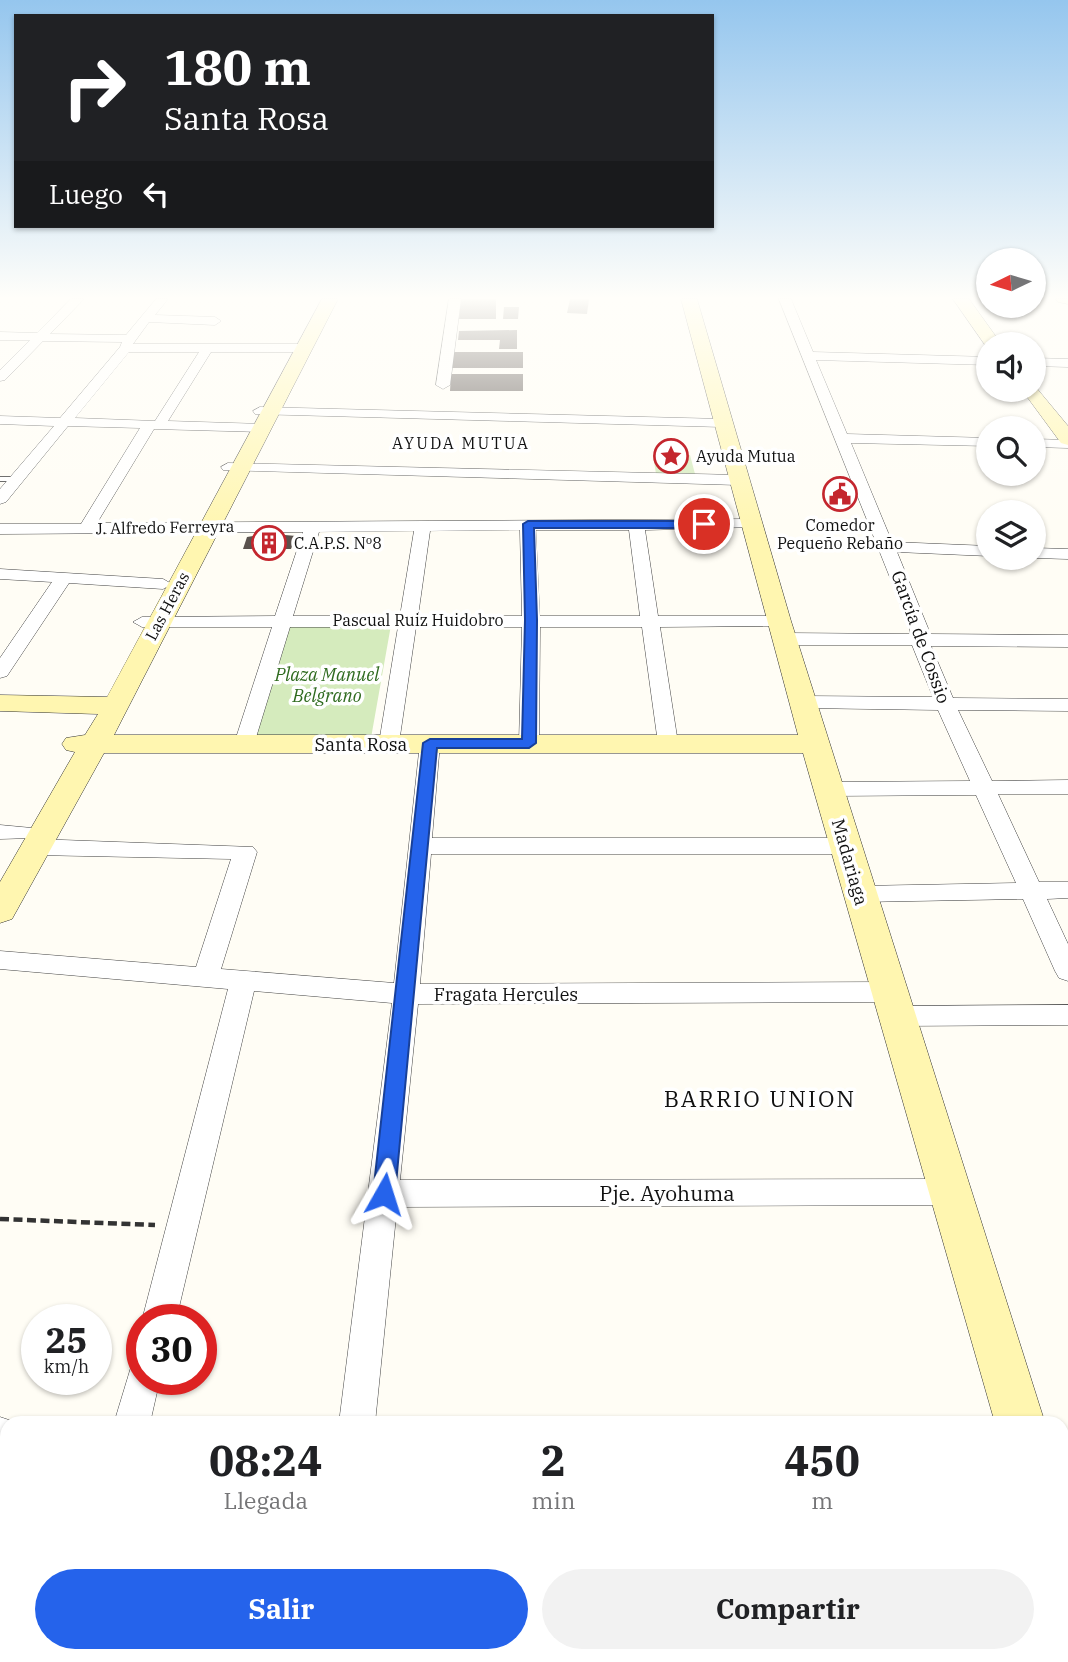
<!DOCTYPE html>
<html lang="es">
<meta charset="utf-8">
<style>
:root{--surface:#fff;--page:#f2f2f2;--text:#202124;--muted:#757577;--accent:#2563eb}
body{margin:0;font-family:"IBM Plex Serif",serif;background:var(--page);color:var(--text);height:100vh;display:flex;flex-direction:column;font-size:26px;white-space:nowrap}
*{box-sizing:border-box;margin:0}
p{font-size:23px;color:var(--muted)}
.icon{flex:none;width:38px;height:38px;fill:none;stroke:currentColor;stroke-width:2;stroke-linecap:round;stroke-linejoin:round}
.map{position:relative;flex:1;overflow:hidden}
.panel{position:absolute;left:0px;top:1416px;width:1069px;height:247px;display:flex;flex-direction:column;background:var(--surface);border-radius:21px 21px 0 0;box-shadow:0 2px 5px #0004}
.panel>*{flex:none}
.guide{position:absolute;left:14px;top:14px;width:700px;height:214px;border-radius:0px;box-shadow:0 2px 5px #0004;background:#202124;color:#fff;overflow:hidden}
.needle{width:46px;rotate:265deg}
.fabs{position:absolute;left:976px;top:248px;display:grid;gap:14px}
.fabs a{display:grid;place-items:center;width:70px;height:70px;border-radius:50%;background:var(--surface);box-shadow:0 2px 5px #0004;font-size:35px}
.speed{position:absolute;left:21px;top:1304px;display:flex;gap:14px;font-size:35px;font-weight:700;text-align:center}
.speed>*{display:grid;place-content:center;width:91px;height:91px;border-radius:50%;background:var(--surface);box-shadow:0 2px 5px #0004;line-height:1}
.speed small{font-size:18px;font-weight:400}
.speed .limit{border:10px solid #d22;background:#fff;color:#111}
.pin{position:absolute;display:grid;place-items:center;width:60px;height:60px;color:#fff;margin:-30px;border:4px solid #fff;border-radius:50%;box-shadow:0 2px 7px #0007}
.me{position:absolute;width:77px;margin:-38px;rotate:6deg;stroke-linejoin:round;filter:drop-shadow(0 0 5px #0008)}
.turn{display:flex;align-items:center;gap:24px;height:147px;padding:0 35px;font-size:32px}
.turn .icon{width:91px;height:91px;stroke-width:2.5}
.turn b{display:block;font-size:49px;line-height:60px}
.then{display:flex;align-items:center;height:66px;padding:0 35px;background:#0003;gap:14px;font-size:26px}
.eta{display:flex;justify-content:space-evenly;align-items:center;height:119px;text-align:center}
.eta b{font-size:42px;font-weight:700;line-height:49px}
.action{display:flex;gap:14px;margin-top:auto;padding:14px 35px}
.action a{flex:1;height:80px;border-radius:42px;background:var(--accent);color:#fff;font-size:28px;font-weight:700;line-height:80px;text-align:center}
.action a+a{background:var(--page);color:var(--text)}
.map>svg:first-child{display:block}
</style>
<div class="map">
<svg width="1068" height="1662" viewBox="0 0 1068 1662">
<rect width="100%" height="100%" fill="#fffdf5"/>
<path fill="#d5ebbd" d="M653 455H690L695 474H656Z
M289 623 391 625 371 738 254 737Z"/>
<path fill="#5a524d" d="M461 299H496V319H459Z
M570 299H589L587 314 567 313Z
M504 307H519L518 319H503Z
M517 330V349H499L500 340H458L459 331Z
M453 352H523V368H452Z
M451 374H523V391H450Z
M260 535H285L296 536 291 549H243L247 537Z"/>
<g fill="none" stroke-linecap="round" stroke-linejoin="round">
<g stroke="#444" stroke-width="2">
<path id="lane" d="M0 477H17L20 479 17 481H0Z"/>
</g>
<g stroke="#444" stroke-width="1">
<path id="street" d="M71 299H84L50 334 126 335 156 299H168L155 315 215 317 221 321 215 325 149 322 133 344H303L309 348 303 352H211L168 421 262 424 269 428 262 432 154 429 97 523 749 519 757 524 755 527 645 530 658 616H778L787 621 778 626 660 627 678 743 675 747H661L658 743 642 627H540L539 743 536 747H522L519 743 522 627H416L399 743 396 747H382L379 743 398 627H290L254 744 251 748H237L234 744 272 627H142L133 622 142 617 275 616 303 532 0 534V524H81L140 428 68 426 6 502 0 504V489L54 426 0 424V416L60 418 120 347 122 342 43 341 5 380 0 381V370L30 340H0V332L37 333ZM129 352H199L155 421 75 418ZM520 530 522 616H418L430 531ZM536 530H629L640 616H540ZM414 531 400 616H293L319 532Z
M449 299H461L450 385 443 389 436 385Z
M779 299H791L813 352 989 357V365L816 360 847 434 989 438V446L851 443 892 542 989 546V556L897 552 928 628V634L1068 635V647L931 646 953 698 1068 699V711L958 710 992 781 1068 780V794H998L1039 882H1068V898L1047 899 1068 944V981L1059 978 1055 971 1023 899 860 902 851 900 848 894 851 888 860 886 1016 883 976 795 829 796 821 794 818 789 821 784 829 782 970 781 938 710 803 708 796 706 793 702 796 698 803 696 933 697 912 645H785L776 639 785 633 910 634V628Z
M1034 358 1068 359V367L1034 366Z
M260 407 722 419 729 423 722 427 255 414 253 411Z
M1034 439 1068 440V448L1034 447Z
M228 463 738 475 746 480 738 485 223 470 221 467Z
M1034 548 1068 549V559L1034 558Z
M0 569 163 579 172 584 163 589 69 583 7 676 0 678V658L52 582 0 579Z
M430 737 437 739 440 743 432 838H846L854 841 858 846 854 851 846 854H431L420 984 888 982 897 985 901 992 897 999 888 1002 418 1004 400 1180 949 1179 960 1182 964 1192 960 1202 949 1205 397 1207 375 1423H339L392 1003 254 991 176 1320H142L228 989 0 969V951L196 967 231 859 35 855 27 852 23 847 27 842 35 839 253 847 257 852 221 969 394 983 420 743 423 739Z
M0 825 32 828 35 833 32 838 0 839Z
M1068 1005V1025L896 1026 887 1023 883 1016 887 1009 896 1006Z
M142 1362V1379H160L150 1423H114L131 1367Z
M0 1417 18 1423H7V1454L0 1453Z
M1068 1511V1555L1062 1557V1513Z
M46 1656H86L84 1662H44Z
M311 1656H351V1662H311Z
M948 1656H991L989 1662H946Z"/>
</g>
<g stroke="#333" stroke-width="1">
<path id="secondary" d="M322 299H338L114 735H798L681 299H697L791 621 1045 1423H995L803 753H104L12 919 0 923V882L75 752 66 750 62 744 66 738 85 735 98 714 0 711V695L107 697Z
M953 299H969L1002 345H989L988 349Z
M1056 299H1068V304L1058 302Z
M1034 385 1068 426V445L1061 443 1022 390H1034Z
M1062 1472 1068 1475V1531L1062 1528Z"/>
</g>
<path stroke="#333" stroke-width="4.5" stroke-dasharray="9 4.5" stroke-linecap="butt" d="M0 1219 155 1225"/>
<use href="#lane" fill="#fff" fill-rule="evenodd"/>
<use href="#street" fill="#fff" fill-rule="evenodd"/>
<use href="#secondary" fill="#fff6b0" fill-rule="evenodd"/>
</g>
<linearGradient id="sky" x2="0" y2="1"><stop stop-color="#95c6ee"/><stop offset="0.56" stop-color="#fffefa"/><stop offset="1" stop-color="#fffefa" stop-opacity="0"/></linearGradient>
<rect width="1068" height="532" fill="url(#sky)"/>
<path fill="#2563eb" stroke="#184099" stroke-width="2" d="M528 521H704L710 524 704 528H534L537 620 536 743 529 748H437L395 1194 392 1201 384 1203 376 1201 373 1194 423 743 430 739H522L525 620 523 524Z"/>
<defs>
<g id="sight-ring" transform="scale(1.75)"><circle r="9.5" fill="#fff" stroke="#c4262e" stroke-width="1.5"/><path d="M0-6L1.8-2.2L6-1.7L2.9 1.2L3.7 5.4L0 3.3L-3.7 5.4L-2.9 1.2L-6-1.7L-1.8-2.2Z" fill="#c4262e"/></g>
<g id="civic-ring" transform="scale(1.75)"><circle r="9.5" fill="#fff" stroke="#c4262e" stroke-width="1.5"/><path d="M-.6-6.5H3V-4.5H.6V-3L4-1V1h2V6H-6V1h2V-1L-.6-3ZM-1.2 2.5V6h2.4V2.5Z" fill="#c4262e"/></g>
<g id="building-ring" transform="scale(1.75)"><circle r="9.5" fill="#fff" stroke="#c4262e" stroke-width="1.5"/><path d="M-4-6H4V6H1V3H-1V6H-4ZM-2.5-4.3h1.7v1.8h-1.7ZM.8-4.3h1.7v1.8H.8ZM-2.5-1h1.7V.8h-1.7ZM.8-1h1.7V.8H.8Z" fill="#c4262e"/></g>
</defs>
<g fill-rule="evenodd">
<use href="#sight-ring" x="671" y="456"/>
<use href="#civic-ring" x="840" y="494"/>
<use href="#building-ring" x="269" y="543"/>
</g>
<g text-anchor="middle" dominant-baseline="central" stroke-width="7" stroke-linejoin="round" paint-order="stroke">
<g font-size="16" letter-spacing="2" fill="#111" stroke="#fff">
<text x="461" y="443">AYUDA MUTUA</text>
</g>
<g font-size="16" fill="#111" stroke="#fff" text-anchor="start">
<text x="696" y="456">Ayuda Mutua</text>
<text x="840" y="525" text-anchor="middle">Comedor<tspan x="840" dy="18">Pequeño Rebaño</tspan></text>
<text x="294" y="543">C.A.P.S. Nº8</text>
</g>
<g font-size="16" fill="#111" stroke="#fff">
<text transform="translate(165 527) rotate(-1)">J. Alfredo Ferreyra</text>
<text transform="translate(167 606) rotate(-62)">Las Heras</text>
<text x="418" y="620">Pascual Ruiz Huidobro</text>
</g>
<g font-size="18" fill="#111" stroke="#fff">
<text transform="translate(921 637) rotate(70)">García de Cossio</text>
<text x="361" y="744">Santa Rosa</text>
<text transform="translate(850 862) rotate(74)">Madariaga</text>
<text x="506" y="994">Fragata Hercules</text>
</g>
<g font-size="18" font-style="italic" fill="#2f6b1f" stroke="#fff">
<text x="327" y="674">Plaza Manuel<tspan x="327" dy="21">Belgrano</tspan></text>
</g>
<g font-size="21" fill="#111" stroke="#fff">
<text x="667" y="1193">Pje. Ayohuma</text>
</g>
<g font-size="23" letter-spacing="2" fill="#111" stroke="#fff">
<text x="760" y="1098">BARRIO UNION</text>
</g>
</g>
</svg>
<div class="fabs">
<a><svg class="needle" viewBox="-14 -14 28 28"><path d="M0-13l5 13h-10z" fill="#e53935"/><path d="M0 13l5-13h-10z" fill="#757577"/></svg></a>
<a><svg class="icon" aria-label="sound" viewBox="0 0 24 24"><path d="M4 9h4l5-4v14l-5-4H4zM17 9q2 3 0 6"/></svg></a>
<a><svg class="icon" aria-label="search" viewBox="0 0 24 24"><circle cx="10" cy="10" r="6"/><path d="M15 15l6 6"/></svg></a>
<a><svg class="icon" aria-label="layers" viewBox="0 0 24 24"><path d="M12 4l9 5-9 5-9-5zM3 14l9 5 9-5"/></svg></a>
</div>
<div class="speed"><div>25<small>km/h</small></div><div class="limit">30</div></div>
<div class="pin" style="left:704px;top:524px;background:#d93025"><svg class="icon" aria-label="arrive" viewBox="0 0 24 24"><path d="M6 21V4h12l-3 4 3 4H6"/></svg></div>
<svg class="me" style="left:384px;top:1194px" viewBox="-20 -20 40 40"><path d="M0-17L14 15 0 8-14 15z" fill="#2563eb" stroke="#fff" stroke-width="4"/></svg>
<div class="guide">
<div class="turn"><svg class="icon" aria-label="right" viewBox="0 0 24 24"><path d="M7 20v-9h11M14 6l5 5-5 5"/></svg><div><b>180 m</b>Santa Rosa</div></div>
<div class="then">Luego<svg class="icon" aria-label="left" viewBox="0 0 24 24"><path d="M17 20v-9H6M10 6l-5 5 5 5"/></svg></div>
</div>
<section class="panel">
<div class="eta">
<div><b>08:24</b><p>Llegada</p></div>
<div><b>2</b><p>min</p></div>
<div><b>450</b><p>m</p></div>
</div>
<div class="action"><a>Salir</a><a>Compartir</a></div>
</section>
</div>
